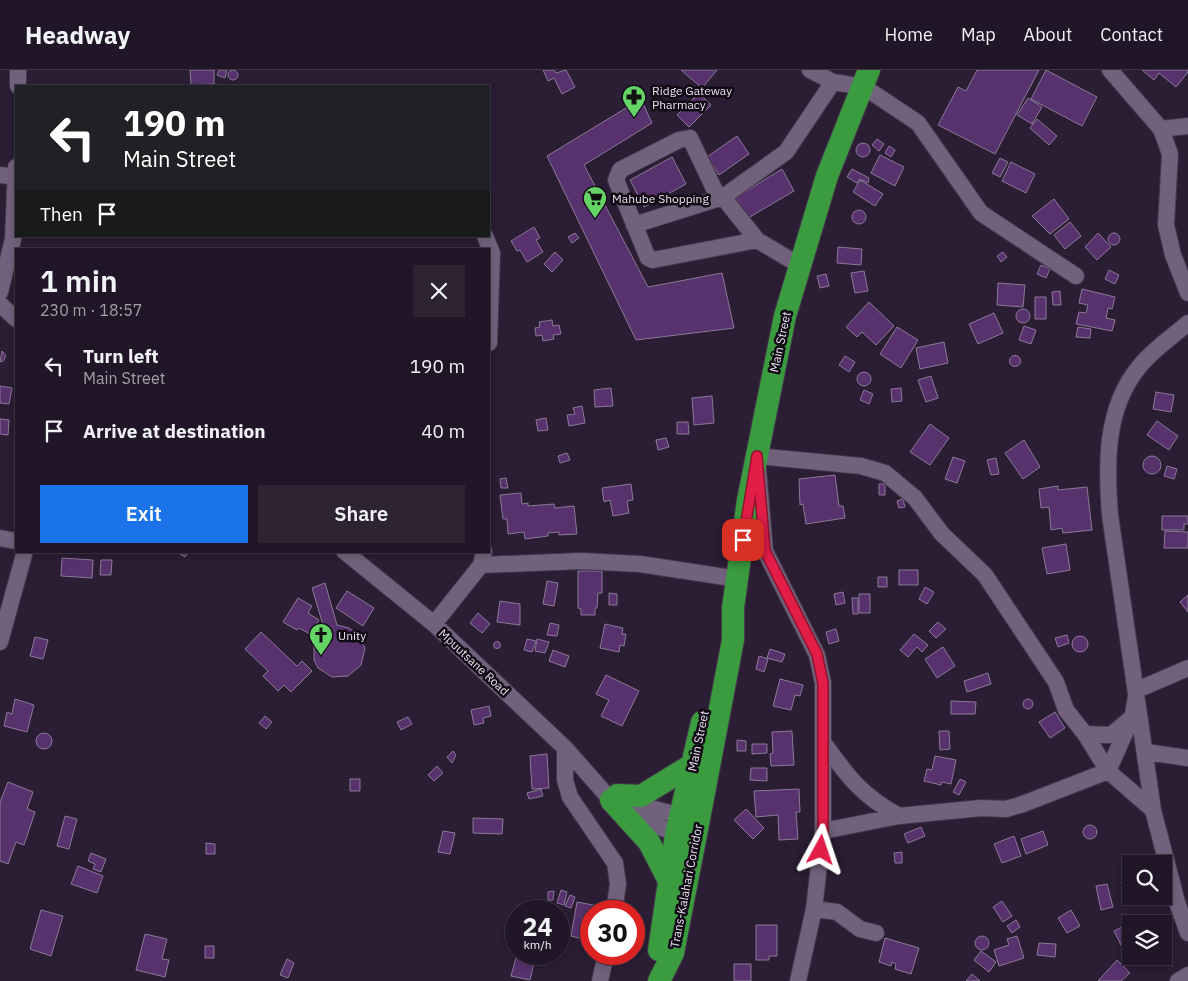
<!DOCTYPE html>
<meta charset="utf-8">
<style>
:root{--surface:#201627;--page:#2d2333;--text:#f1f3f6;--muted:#a29fa7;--line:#3d3544;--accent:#1a73e8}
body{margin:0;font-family:"IBM Plex Sans",sans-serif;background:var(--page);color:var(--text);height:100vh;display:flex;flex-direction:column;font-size:19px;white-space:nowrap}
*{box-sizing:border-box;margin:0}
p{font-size:16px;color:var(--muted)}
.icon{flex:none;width:28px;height:28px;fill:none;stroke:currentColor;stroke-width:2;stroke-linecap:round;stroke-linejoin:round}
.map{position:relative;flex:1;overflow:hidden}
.side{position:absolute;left:15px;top:178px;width:475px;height:305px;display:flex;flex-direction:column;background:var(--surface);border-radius:0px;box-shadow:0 2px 8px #0003,0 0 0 1px var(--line)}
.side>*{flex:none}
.top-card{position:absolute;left:15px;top:15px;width:475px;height:152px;border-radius:0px;box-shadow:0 2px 8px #0003,0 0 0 1px var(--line);background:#202124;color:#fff;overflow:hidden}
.controls{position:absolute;left:1122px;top:785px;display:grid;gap:10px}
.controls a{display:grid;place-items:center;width:50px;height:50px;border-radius:0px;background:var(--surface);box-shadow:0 2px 8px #0003,0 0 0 1px var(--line);font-size:25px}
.speed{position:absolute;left:505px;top:830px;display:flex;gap:10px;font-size:25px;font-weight:700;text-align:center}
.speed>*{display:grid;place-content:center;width:65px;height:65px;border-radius:50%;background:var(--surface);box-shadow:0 2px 8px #0003,0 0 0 1px var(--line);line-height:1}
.speed small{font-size:12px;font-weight:400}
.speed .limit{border:8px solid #d22;background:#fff;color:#111}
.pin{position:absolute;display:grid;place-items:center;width:42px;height:42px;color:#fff;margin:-21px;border-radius:10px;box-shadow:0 2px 8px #0006}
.me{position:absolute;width:55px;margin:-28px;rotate:5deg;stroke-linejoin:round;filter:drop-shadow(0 0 4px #0008)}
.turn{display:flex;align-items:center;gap:18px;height:105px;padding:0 25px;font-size:22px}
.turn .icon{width:65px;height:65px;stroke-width:2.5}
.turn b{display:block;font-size:35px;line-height:42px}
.then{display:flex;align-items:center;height:48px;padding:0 25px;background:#0003;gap:10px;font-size:19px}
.round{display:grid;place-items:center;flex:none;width:52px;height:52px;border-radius:0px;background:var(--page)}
.head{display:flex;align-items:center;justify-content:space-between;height:85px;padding:0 25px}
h1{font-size:30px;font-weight:600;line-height:38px}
.action{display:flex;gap:10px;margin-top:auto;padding:10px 25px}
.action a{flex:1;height:58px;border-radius:0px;background:var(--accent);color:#fff;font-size:20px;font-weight:600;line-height:58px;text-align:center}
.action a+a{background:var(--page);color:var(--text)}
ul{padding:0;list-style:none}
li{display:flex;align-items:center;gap:15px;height:65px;padding:0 25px}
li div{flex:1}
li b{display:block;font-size:19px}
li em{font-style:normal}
header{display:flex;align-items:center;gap:30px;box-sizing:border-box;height:70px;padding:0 25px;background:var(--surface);border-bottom:1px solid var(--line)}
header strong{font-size:24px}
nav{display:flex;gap:28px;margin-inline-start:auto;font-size:18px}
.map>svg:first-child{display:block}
</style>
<header>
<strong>Headway</strong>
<nav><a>Home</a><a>Map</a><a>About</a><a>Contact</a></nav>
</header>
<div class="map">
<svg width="1188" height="911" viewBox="0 0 1188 911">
<rect width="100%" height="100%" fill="#2b1d34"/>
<path fill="#57326d" stroke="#8a7a96" d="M228 5a5 5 0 1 1 10 0a5 5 0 1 1-10 0Z
M190 0H214V14L191 15Z
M219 0H227L225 8 217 5Z
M543 0H554L556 3 566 0 575 17 562 24 554 8 548 11Z
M681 0H717L702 18Z
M977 0H1039L995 84 938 55 958 17 966 21Z
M1046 0 1097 27 1082 56 1031 29Z
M1142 0H1188V2L1176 17 1159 3 1154 10Z
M699 23 711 35 689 57 677 45Z
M1028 28 1042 37 1032 54 1017 45Z
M641 29 652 53 584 95 648 217 722 203 734 258 636 270 547 86Z
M1037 49 1057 66 1049 75 1030 58Z
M737 66 749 84 719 105 707 87Z
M877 69 884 74 879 81 872 75Z
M856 80a7 7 0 1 1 14 0a7 7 0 1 1-14 0Z
M889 76 895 80 891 87 885 83Z
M880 85 904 97 895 116 871 103Z
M672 87 686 114 644 137 630 110Z
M1000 88 1008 92 1000 107 992 103Z
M1011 92 1035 104 1026 123 1002 111Z
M782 99 794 121 748 148 735 128Z
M852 99 869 108 868 113 860 109 857 113 847 107Z
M860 110 883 124 875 136 853 122Z
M1054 129 1069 149 1050 164 1032 146Z
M852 147a7 7 0 1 1 14 0a7 7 0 1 1-14 0Z
M1070 152 1081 166 1065 179 1054 165Z
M534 157 540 168 536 170 543 182 527 192 520 180 517 181 511 171Z
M575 163 579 168 572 173 568 167Z
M1098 163 1111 177 1097 190 1085 177Z
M1108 169a6 6 0 1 1 12 0a6 6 0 1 1-12 0Z
M838 177 862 179 861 195 837 193Z
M555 182 563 190 552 202 544 194Z
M1003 182 1007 187 1001 192 997 186Z
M1041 195 1050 199 1046 208 1037 204Z
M1109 200 1119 205 1115 214 1105 209Z
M864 201 868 221 855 223 851 203Z
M826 204 829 216 820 218 817 206Z
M998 213 1025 215 1023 237 997 235Z
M1082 219 1115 227 1112 239 1108 238 1106 248 1115 250 1112 261 1076 254 1079 242 1086 243 1088 235 1079 233Z
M1060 221 1061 235H1053L1052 222Z
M1035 227H1046V249H1035Z
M869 232 894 256 876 275 862 262 857 267 846 257Z
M1016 246a7 7 0 1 1 14 0a7 7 0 1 1-14 0Z
M994 243 1003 263 978 274 969 254Z
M552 250 553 256 559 255 561 264 553 265 554 269 543 271 542 265 536 266 535 258 540 257 539 252Z
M1024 256 1036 260 1031 274 1019 270Z
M897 257 918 270 901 298 880 284Z
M1078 257 1091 259 1090 268 1076 267Z
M944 272 948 293 920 299 916 278Z
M2 281 6 286 3 291 0 292Z
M1009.5 291a5.5 5.5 0 1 1 11 0a5.5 5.5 0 1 1-11 0Z
M845 286 855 292 849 302 839 295Z
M857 309a7 7 0 1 1 14 0a7 7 0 1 1-14 0Z
M931 306 938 328 926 332 918 310Z
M0 316 12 318 9 334 0 333Z
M611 318 613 336 595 337 594 320Z
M901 318 902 331 892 332 891 319Z
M864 320 873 324 869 334 860 330Z
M1156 322 1174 325 1171 342 1153 339Z
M712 326 714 353 694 355 692 328Z
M582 336 585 353 569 356 567 345 575 344 573 338Z
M546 348 548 360 538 361 536 350Z
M0 349 9 350 8 365 0 364Z
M1157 351 1178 366 1169 380 1147 365Z
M677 352H688L689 364H677Z
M930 354 949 368 930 395 910 382Z
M666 368 669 377 658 380 656 370Z
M1024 370 1040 397 1023 409 1005 383Z
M567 383 570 390 560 393 558 386Z
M1143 395a9 9 0 1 1 18 0a9 9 0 1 1-18 0Z
M953 387 965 391 957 413 945 409Z
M996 388 999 404 991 405 987 390Z
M1167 396 1177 399 1174 409 1164 406Z
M835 405 839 436H843L845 448 806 454 803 434 800 435 799 409Z
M506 408 508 418H501L500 409Z
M631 414 633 430 627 431 629 443 613 446 610 430 604 432 602 418Z
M879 414H885V425H879Z
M1058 416V420L1087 417 1092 460 1063 463 1062 458 1051 460 1049 437 1041 438 1039 419Z
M521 423 522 434 528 433V436L554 434 555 438 574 436 577 464 559 465V462L548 463V466L525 469 524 462 508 464 507 449H503L500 425Z
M903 429 905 437 899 438 897 431Z
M1162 446H1188V454H1184V460H1162Z
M1165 461 1188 462V478H1164Z
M1066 474 1070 500 1047 504 1042 478Z
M175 481H189L185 487Z
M62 488 93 490 92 508 61 506Z
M101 490H112L111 505H100Z
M899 500H918V515H899Z
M578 501H602V523H598L597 538H595V545H581V539L578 538Z
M878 507H887V517H878Z
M547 511 558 513 554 536 543 534Z
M325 513 337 555 349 558 357 563 365 578 361 595 348 606 332 607 318 598 314 590V573L324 558 312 518Z
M925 517 934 522 927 534 919 529Z
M347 521 374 538 363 556 336 538Z
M843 522 845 533 836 535 834 524Z
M609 523 617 524V535H609Z
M859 524H870V543H859Z
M1188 525V542L1180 532Z
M298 528 312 536 308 543 319 550 310 564 299 558 297 560 283 552Z
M852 528H858V544H853Z
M500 531 520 534V555L497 552Z
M478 543 490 554 482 563 470 553Z
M938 552 946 559 936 568 929 561Z
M550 553 559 555 557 566 547 565Z
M605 554 623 558 622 564H626L624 576 620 575 619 582 600 578Z
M836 559 839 571 829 574 826 562Z
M261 562 297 596 302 591 312 601 291 622 284 615 278 621 263 606 268 601 245 579Z
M914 564 928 575 922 582 917 577 908 587 900 580Z
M1067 565 1069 573 1058 577 1055 568Z
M1072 574a8 8 0 1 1 16 0a8 8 0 1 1-16 0Z
M35 567 48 570 43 589 30 586Z
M527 569 536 571 532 582 524 580Z
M537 569 549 572 545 583 535 581Z
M493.5 575a3.5 3.5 0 1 1 7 0a3.5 3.5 0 1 1-7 0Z
M943 577 955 596 937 608 925 589Z
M770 579 785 584 782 592 767 588Z
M553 580 569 586 565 597 549 591Z
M759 586 768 589 764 602 756 599Z
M988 603 991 614 967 622 964 611Z
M606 605 639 621 622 656 601 646 609 630 596 624Z
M780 609 803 615 800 626 795 625 791 640 773 636Z
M1023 634a5 5 0 1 1 10 0a5 5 0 1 1-10 0Z
M15 629 34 635 27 662 4 656 7 642 12 644Z
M951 631 976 632 975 644H951Z
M489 636 491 646 483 648 484 653 474 655 471 640Z
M1055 642 1065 658 1050 668 1039 652Z
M265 646 272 652 266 659 259 653Z
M408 647 412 654 401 660 397 652Z
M792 661 794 695 771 696 770 684 773 683 772 662Z
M939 661H949L950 679 940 680Z
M36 671a8 8 0 1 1 16 0a8 8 0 1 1-16 0Z
M737 670 746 671V681H737Z
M752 674H767V683L752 684Z
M453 681 456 685 452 693 447 687Z
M547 684 549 718 532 719 530 686Z
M935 686 956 690 951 714 942 712 941 715 924 711 927 699 932 700Z
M437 696 443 703 434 711 428 705Z
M751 698H767V711L750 710Z
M350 709H360V721H350Z
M960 709 966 712 959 725 953 722Z
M8 712 33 722 27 739 35 742 24 775 16 772 8 794 0 791V732Z
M541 719 543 726 529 729 527 723Z
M799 719 800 742H796L798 769 779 770 778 745 756 747 754 721Z
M746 739 764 758 753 769 734 750Z
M65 746 77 749 69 779 57 776Z
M473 748 503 749 502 764 473 763Z
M1083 762a7 7 0 1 1 14 0a7 7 0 1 1-14 0Z
M921 757 925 766 908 773 904 764Z
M443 761 455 763 450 784 438 782Z
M1043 761 1048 775 1026 784 1021 769Z
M1014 766 1021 786 1002 793 994 774Z
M206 773 215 774V784H206Z
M902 782V793H895L894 783Z
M91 783 106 789 101 802 93 799 95 794 88 791Z
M78 796 103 806 97 823 71 814Z
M1131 809V826H1145L1146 831 1126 835 1121 812Z
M1107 814 1113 837 1101 840 1096 816Z
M561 820 567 822 564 835 557 833Z
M554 821 553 830H548V822Z
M570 825 575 827 571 838 565 836Z
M1002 831 1012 846 1003 852 993 837Z
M577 832 598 836 597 841H591V871L571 866Z
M41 840 63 846 51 886 30 879Z
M1071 840 1080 856 1067 863 1058 848Z
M1016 850 1020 857 1012 863 1007 856Z
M1134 851 1135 854H1131V877L1124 881 1114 861Z
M756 855H777V886H769V890H756Z
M145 864 167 869 162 889 169 890 165 907 136 900Z
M1017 866 1024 888 999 896 994 880 1009 875 1007 869Z
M975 873a7 7 0 1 1 14 0a7 7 0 1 1-14 0Z
M885 868 919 878 911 904 895 899 896 894 892 892 891 896 879 892Z
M1039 873 1056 874 1055 887 1037 885Z
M205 876H214V888H205Z
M981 881 996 892 989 902 974 890Z
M517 884H536L530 910 511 906Z
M287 889 294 893 288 908 280 905Z
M1117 890 1130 903 1121 911H1098Z
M734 894H751V911H734Z
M972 904 980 911H966Z"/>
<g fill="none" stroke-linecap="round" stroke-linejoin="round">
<g stroke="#43374a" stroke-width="18">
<path id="minor" d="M18 0V16
M810 0 833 12 864 17 918 53 981 143 1076 206
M1110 0 1161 59 1170 84 1166 155 1173 185 1188 223
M1161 59 1188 56
M0 105 16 107
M634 155 723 127 757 170
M485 166 492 183 489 273
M799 195 757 170 653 190 648 188 616 110 620 100 679 70 690 68 717 125 723 127 786 82 833 12
M0 222 13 169 16 97
M0 234 16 249
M1188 253C1172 267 1152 280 1139 297 1105 338 1106 395 1110 445L1153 740 1177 832 1188 863
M0 468 16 471
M344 481 434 554 565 678 611 730 649 753 686 767
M481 495 581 491 640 494 738 509
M434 554 481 495 484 481
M0 572 25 481
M1085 664 1111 665 1130 649
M823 672C848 707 861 725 899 746
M565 678V710L570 727 615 793 618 814 614 841
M1146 682 1188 688
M624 728 642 736 691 748
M823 761 899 746 981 738 1006 739 1023 734 1108 701 1133 645 1137 620 1188 598
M814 839 837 842 860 859 876 863
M600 911 606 884
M798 911 814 839 823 761V613L817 585 765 481 757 386 861 396 885 403 915 428 942 464 985 505 1056 612 1066 640 1085 664 1108 701 1153 740
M1178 911 1188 905"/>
</g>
<g stroke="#43374a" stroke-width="24">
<path id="highway" d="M617 725 641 726 693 694
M611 730 649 772 668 809
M659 880 676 764 702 652
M659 911 673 883 699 749 733 570V538L748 430 785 246 827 106 869 0"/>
</g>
<use href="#minor" stroke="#71617c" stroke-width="16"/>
<use href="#highway" stroke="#3b9c3f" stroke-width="22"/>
</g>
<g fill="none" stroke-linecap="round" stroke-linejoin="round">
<g stroke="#92132f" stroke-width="12">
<path id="route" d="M743 470 757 386 765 481 817 584 823 613V761L821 780"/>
</g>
<use href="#route" stroke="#e11d48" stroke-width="9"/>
</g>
<defs>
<g id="pharmacy-pin" transform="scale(1.25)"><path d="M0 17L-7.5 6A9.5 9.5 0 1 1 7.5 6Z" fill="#65d467" stroke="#100a14"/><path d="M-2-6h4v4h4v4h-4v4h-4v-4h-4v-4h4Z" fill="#111"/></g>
<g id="supermarket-pin" transform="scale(1.25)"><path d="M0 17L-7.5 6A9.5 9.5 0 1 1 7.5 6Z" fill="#65d467" stroke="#100a14"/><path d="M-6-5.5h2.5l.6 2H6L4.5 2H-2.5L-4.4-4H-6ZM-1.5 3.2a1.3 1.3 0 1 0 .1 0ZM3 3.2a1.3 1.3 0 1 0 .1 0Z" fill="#111"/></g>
<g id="church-pin" transform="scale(1.25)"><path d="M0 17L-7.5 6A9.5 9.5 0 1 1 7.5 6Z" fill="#65d467" stroke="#100a14"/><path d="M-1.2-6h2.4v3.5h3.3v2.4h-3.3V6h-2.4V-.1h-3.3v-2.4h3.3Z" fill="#111"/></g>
</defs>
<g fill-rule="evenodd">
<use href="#pharmacy-pin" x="634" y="27"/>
<use href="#supermarket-pin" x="595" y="128"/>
<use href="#church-pin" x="321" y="565"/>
</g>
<g text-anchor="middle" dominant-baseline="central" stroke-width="5" stroke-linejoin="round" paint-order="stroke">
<g font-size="12" fill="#ece3f2" stroke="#100a14" text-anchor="start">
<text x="652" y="20">Ridge Gateway<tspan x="652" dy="14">Pharmacy</tspan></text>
<text x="612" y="128">Mahube Shopping</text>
<text x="338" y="565">Unity</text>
</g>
<g font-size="12" fill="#ece3f2" stroke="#100a14">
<text transform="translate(780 272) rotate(-78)">Main Street</text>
<text transform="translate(474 592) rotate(43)">Mpuutsane Road</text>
<text transform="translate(698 671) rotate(-78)">Main Street</text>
<text transform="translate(686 816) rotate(-79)">Trans-Kalahari Corridor</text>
</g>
</g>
</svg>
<div class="controls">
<a><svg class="icon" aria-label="search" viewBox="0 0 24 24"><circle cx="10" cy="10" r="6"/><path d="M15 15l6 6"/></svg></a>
<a><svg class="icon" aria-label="layers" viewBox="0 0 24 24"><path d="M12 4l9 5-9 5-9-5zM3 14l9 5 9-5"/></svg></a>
</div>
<div class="speed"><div>24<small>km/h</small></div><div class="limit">30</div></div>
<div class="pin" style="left:743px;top:470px;background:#d93025"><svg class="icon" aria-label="arrive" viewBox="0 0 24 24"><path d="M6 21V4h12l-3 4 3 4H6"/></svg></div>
<svg class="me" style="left:821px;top:780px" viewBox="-20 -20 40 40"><path d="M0-17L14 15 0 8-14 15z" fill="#e11d48" stroke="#fff" stroke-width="4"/></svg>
<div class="top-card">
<div class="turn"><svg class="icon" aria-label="left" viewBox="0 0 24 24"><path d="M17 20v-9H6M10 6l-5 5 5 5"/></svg><div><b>190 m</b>Main Street</div></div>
<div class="then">Then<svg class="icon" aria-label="arrive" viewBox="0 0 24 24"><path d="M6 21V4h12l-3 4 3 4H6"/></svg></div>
</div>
<section class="side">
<div class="head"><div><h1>1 min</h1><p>230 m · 18:57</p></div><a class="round"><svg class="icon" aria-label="close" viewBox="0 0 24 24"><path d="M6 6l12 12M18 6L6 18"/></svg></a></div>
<ul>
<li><svg class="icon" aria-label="left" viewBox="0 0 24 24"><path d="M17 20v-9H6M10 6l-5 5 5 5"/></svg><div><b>Turn left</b><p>Main Street</p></div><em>190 m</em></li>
<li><svg class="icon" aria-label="arrive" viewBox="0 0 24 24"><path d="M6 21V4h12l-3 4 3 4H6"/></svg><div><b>Arrive at destination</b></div><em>40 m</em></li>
</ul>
<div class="action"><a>Exit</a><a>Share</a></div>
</section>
</div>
